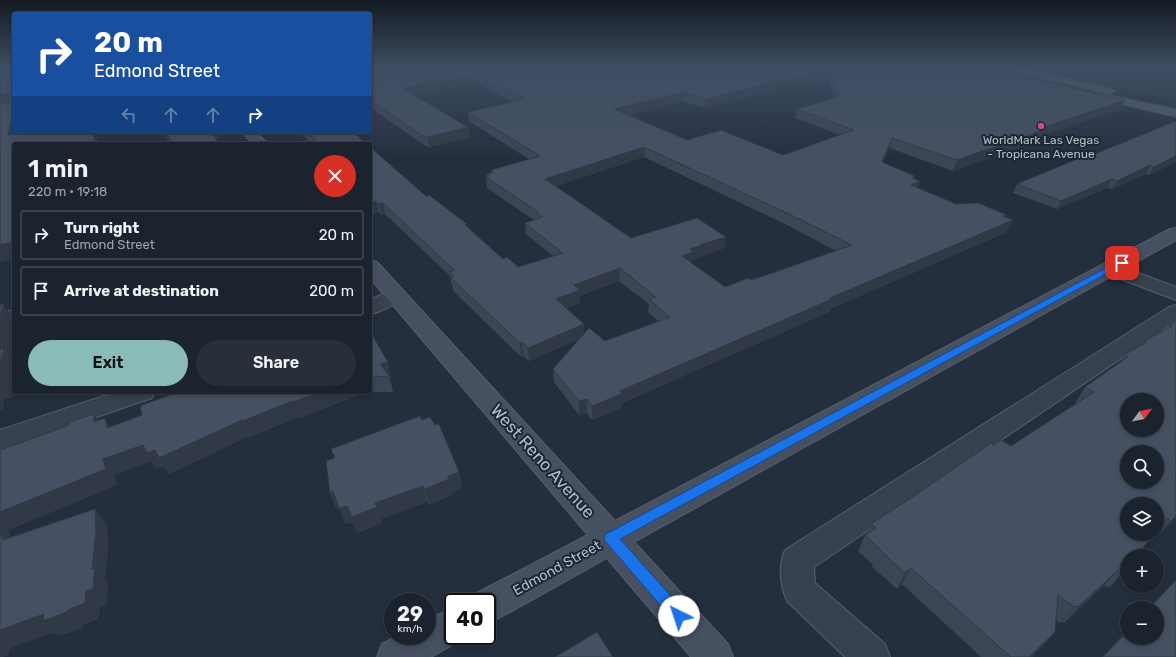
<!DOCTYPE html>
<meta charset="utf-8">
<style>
:root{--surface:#1b232e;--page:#282f3a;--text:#f1f3f6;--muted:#a0a4aa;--line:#39404a;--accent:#8bbbb9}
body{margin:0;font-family:Rubik,sans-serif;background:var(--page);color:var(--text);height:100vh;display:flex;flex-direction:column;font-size:15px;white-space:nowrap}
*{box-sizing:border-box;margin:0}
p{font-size:13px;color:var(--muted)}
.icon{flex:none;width:22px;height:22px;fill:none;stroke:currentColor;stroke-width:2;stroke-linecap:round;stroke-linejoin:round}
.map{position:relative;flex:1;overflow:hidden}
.panel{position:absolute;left:12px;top:142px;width:360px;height:252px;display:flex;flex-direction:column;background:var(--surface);border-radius:4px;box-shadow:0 2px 6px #0003,0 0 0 1px var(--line)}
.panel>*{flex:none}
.banner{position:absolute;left:12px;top:12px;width:360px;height:122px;border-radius:4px;box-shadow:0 2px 6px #0003,0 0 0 1px var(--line);background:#1a4fa0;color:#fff;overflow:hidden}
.needle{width:26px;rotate:58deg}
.tools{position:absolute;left:1120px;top:393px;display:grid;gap:8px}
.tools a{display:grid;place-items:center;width:44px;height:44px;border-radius:50%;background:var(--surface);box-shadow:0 2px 6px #0003,0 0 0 1px var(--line);font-size:20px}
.speed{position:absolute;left:384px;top:593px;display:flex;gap:8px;font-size:20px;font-weight:700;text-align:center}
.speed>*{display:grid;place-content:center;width:52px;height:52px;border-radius:50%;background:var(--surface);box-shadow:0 2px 6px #0003,0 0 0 1px var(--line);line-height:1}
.speed small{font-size:10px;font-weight:400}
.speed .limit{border:2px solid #111;border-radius:6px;background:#fff;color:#111}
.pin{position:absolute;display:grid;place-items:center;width:34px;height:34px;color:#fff;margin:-17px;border-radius:8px;box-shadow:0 2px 6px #0006}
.me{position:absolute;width:44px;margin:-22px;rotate:319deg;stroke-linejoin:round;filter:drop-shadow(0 0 3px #0008)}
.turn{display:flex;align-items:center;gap:14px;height:84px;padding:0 16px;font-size:18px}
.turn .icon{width:52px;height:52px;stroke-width:2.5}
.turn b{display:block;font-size:28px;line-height:34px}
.lanes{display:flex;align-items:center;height:38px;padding:0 16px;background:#0003;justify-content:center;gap:20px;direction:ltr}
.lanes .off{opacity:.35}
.round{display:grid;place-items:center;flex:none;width:42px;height:42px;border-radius:21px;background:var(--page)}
.summary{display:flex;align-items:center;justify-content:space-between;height:68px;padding:0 16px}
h1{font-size:24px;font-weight:600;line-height:30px}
.cta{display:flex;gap:8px;margin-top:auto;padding:8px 16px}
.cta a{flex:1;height:46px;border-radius:24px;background:var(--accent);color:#111;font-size:16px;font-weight:600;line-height:46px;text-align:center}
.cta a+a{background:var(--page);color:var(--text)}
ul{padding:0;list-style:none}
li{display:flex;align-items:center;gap:12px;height:50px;margin:0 8px 6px;padding:0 8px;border:2px solid var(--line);border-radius:4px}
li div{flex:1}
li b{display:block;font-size:15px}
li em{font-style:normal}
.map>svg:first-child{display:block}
</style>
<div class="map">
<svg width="1176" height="657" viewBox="0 0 1176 657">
<rect width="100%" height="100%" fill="#242f3e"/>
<path fill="#263c3f" d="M1015 66H1176V101Z"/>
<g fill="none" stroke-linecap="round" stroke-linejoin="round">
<g stroke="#565f6c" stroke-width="2">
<path id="street" d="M1112 263 1176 287V300L1105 273 1102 269 1105 265Z
M394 289 401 291 404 295C398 304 381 312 370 314V300Z
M1176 305V321L814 567 815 583 885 644 890 657H845L787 601C780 585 778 566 785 550L1169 307Z
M14 310V322L0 325V313Z
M116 392H155L152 398 0 450V430Z"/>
</g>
<g stroke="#565f6c" stroke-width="2">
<path id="secondary" d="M242 132H256L268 144H253Z
M1176 228V240L634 542 728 644 733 657H691L607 558 499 618 487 622V602H471L475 594 588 535 370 278V260L377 262 615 521 1170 229Z
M453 608V636L466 637 431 657H377L382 644 397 636H427V620Z"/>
</g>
<g stroke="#414a57" stroke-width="2">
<path id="primary" d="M995 66H1015L1110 88 1116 91 1110 94 1000 69Z
M1094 92 1176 109V117L1090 97 1088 95 1090 93Z"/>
</g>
<use href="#street" fill="#38414e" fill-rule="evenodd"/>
<use href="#secondary" fill="#465061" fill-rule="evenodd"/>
<use href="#primary" fill="#56606e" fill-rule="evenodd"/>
</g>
<path fill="#3b4654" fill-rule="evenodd" d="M370 66H978L1125 100 1120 109 1043 135 1041 139 953 171 889 148 883 163 915 179 918 188 956 204 1007 215 1006 217 1007 232 830 309 829 312 622 403V408L592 420 587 413 579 415 554 382 553 369 579 339 529 361 523 356 521 357 453 291 450 276 385 214 382 215 379 212 374 214 370 209V147L427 197 468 227 503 259 518 267 553 256 526 234 525 223 534 220 487 188 486 174 491 173V170L529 159 469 121 468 112 513 102 476 83 414 95 470 137 429 147 424 145 370 107ZM828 77 834 98 797 109 795 118 840 135 783 155 687 140 628 115 683 101 704 108ZM644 157 787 225 836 251 781 270 751 280 725 287 692 263V260L699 258V257L724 248 726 237 631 238 556 186ZM619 281 649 304 648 312 659 322 605 341 584 333 567 308 580 303V296Z
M164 132H218L219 137 215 138 219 144H169Z
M299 132H353L367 144H312Z
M1092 155 1176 162 1149 175 1146 174 1112 189 1107 188 1057 209 1013 193 1017 184Z
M1176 320V518L1156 537 1153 535 1127 568 1110 587 1104 586 1064 623 1062 622 1060 623 1056 620 1055 632 1041 648 1032 657H981L902 584 897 589 872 567 873 565 858 551 865 535 867 534 871 524 994 445 1011 446 1076 404 1075 403 1085 387 1119 363 1124 355 1140 346 1144 341 1167 329 1170 325ZM1157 504V534H1127Z
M370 333 391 377 390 378 393 392H374L356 396 299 418 298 417 250 437 249 436 169 474 164 466 156 469 151 461 114 475 117 485 8 530 11 537 95 509 107 525 108 547 105 580 108 584 106 605 100 607 98 619 82 625V628L58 636 54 632 10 648 8 655 0 450 105 418 110 427 370 392Z
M422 420 459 472 462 488 452 492V495L429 505 427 502 381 519 382 523 357 533 353 522 345 524 339 507 336 509 330 493 334 458 331 449Z
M1176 580V657H1102L1127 631V638L1157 608H1149Z"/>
<path fill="#303945" d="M830 69 828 77 704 108 705 99Z
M475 75 476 83 404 97 402 88Z
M684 92 683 101 614 118V109Z
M9 93 14 102 0 106V94Z
M1125 100 1120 109 1043 135 1041 139 953 171 957 160 1041 128Z
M14 108V132H17L15 144 8 135Z
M468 127 470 137 429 147 428 137Z
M93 132H96L97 134 98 144H95Z
M209 132H218L219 137 211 138Z
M165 134H167L171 144H169Z
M892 138 889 148 879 173 882 162Z
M644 147V157L545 190V179Z
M1176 156V162L1149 175 1154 167Z
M1150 165 1146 174 1112 189 1117 181Z
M915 176 913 184 920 181 917 192 907 196 912 178Z
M1112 179 1107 188 1057 209 1061 201Z
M376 201 379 212 374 214 372 202Z
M383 203 385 214 382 215 379 204Z
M1007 215 1002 224 1013 220 1007 232 830 309 829 312 622 403V408L592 420V406L620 391 830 298Z
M726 237 724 248 699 257V258L692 260V264L682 256 690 249 699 245Z
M14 242V259L0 262V245Z
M620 268 619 281 580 296V303L557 312 556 299 574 285Z
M3 304 14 320V333L10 357 14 363V385L12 397 4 399 3 409 0 410V321Z
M584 324V337L529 361 528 348Z
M522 342 523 356 521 357 520 343Z
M388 362 391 377 390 378 380 364Z
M370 377 374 392 356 396 299 418 298 417 250 437 249 436 169 474 164 466 156 469 151 461 114 475 117 485 8 530 18 556 3 540 0 531V512L103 459 143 445 155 450 242 420 292 401 321 392H370Z
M587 399V413L579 415V401Z
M94 414 104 430 94 422Z
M105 418 115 434 107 428Z
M459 472 462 488 452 492V495L429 505 425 489 448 476Z
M423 486 427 502 381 519 382 523 357 533 352 517 375 503Z
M333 491 339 507 336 509 330 493Z
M347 506 353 522 345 524 339 508Z
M95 509 107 525 108 547 105 580 108 584 106 605 100 607 98 619 82 625V628L58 636 54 632 10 648 8 655 3 657H0V630L44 614 68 610 86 591 92 569Z
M1176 516V518L1156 537 1171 521Z
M911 568 902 584 897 589 905 573Z
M1118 570 1104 586 1064 623 1078 607Z
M1076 606 1062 622 1060 623 1074 607Z
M1055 632 1041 648 1032 657H1029Z"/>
<path fill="#455162" stroke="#303945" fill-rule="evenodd" d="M0 66H14V108L8 135 30 132H93L95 144H14V242L0 245V104L9 103V93L0 94Z
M370 66H978L1125 100 1041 128 1046 129 957 160 892 138 882 162 915 176 912 178 920 181 911 185 956 204 978 203 1007 215 1003 216 1013 220 830 298 832 299 620 391 622 394 592 406 587 399 579 401 553 369 589 328 605 341 670 317 649 299 656 297 620 268 574 285 580 290 556 299 584 324 528 348 522 342 520 343 451 278 454 276 449 272 454 270 383 203 379 204 376 201 372 202 370 200V147L427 197 429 195 467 224 465 225 503 259 507 257 518 267 563 253 525 223 543 217 536 213 538 212 486 177 489 176 486 174 494 172 491 170 540 156 468 112 524 99 475 75 402 88 468 127 428 137 423 136 370 100ZM830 69 838 97 797 109 854 130 783 155 721 130 687 140 614 109 684 92 705 99ZM644 147 789 214 852 245 781 270 751 280 748 278 725 287 682 256 693 252 690 249 700 246 699 245 726 237 697 218 631 238 545 179Z
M1176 121V156L1154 167 1150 165 1117 181 1112 179 1061 201 1017 184 1089 154 1092 155Z
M164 132H211L219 144H173L167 134H165Z
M307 132H353L367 144H320Z
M3 304 0 321V305Z
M1176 320V516L1171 521 1167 518 1157 530V504H1127V534H1154L1136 556H1127V568L1124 571 1118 570 1078 607 1076 606 1074 607 1058 595 1055 632 1029 657H1011L911 568 905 573 880 550V549L865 535 876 528 871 524 920 492 991 443 994 445 1001 440 1011 446 1094 392 1085 387 1128 357 1124 355 1147 342 1144 341 1172 326 1170 325ZM1127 400H1157V430H1127ZM1127 452H1157V482H1127Z
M370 333H371L388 362 380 364 390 377 370 376Z
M4 348 0 366V349Z
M178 392H321L293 402 292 401 243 421 242 420 159 458 155 450 147 453 143 445 103 459 106 469 0 512V450L67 426 70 422 87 416 94 414V422L105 418 107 428 142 415 140 406Z
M420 416 422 420 430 417 435 425 439 424 459 472 448 476 449 479 425 489 423 486 375 503 377 507 352 517 347 506 339 508 333 491 330 493 326 461 335 458 331 449Z
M95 509 96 531 92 569 95 568 93 589 86 591 85 603 68 610 67 612 43 621 44 614 0 630V531L3 540Z
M1176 580V657H1103L1127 632V638H1157V608H1150Z
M597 632 613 657H555Z"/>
<linearGradient id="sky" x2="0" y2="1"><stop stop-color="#141a22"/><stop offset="0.42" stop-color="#3f4d63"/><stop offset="1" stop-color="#3f4d63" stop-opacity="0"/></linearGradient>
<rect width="1176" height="158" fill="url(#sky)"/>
<path fill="#1a73e8" stroke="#114b97" d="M1119 261 1126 263 620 539 684 611 686 616 684 621 679 623 674 621 606 542 604 538 606 534Z"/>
<circle fill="#d1479c" stroke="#1d2633" stroke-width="1.5" cx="1041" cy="126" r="4"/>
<g text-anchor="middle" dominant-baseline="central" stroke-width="4" stroke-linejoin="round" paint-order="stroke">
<g font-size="12" fill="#b4bcc9" stroke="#1d2633">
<text x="1041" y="140">WorldMark Las Vegas<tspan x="1041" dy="14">- Tropicana Avenue</tspan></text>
</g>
<g font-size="14" fill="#b4bcc9" stroke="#1d2633">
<text transform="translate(557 568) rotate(-29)">Edmond Street</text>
</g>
<g font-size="17" fill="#b4bcc9" stroke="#1d2633">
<text transform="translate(543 461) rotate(48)">West Reno Avenue</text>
</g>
</g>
</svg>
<div class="tools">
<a><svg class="needle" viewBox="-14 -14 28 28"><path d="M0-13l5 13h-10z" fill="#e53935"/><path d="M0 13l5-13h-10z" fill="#a0a4aa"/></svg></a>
<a><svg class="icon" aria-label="search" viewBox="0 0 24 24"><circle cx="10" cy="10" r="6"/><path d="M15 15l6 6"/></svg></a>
<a><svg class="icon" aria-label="layers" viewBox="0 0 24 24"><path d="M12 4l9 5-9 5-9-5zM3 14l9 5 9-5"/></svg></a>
<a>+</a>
<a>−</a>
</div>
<div class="speed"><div>29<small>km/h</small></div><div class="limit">40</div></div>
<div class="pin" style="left:1122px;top:263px;background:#d93025"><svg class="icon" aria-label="arrive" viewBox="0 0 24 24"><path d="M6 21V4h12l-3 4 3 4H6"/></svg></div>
<svg class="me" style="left:679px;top:616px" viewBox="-20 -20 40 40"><circle r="19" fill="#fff"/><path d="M0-13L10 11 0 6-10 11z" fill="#1a73e8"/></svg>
<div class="banner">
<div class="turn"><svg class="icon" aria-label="right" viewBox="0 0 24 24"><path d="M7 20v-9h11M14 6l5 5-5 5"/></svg><div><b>20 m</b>Edmond Street</div></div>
<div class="lanes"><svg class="icon off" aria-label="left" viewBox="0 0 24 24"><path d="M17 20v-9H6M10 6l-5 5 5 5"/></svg><svg class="icon off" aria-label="ahead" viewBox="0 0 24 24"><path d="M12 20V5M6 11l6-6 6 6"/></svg><svg class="icon off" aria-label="ahead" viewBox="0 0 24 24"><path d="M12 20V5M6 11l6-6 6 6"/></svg><svg class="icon" aria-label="right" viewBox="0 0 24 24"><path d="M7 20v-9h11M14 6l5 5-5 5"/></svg></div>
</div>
<section class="panel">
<div class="summary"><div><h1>1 min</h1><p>220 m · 19:18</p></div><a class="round" style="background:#d93025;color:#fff"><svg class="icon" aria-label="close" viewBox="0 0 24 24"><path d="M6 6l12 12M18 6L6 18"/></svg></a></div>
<ul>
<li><svg class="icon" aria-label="right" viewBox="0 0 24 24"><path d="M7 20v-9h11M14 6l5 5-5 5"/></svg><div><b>Turn right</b><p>Edmond Street</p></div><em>20 m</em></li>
<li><svg class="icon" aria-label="arrive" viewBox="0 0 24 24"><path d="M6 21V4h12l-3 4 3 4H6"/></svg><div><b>Arrive at destination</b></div><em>200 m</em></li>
</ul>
<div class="cta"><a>Exit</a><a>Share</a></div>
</section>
</div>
